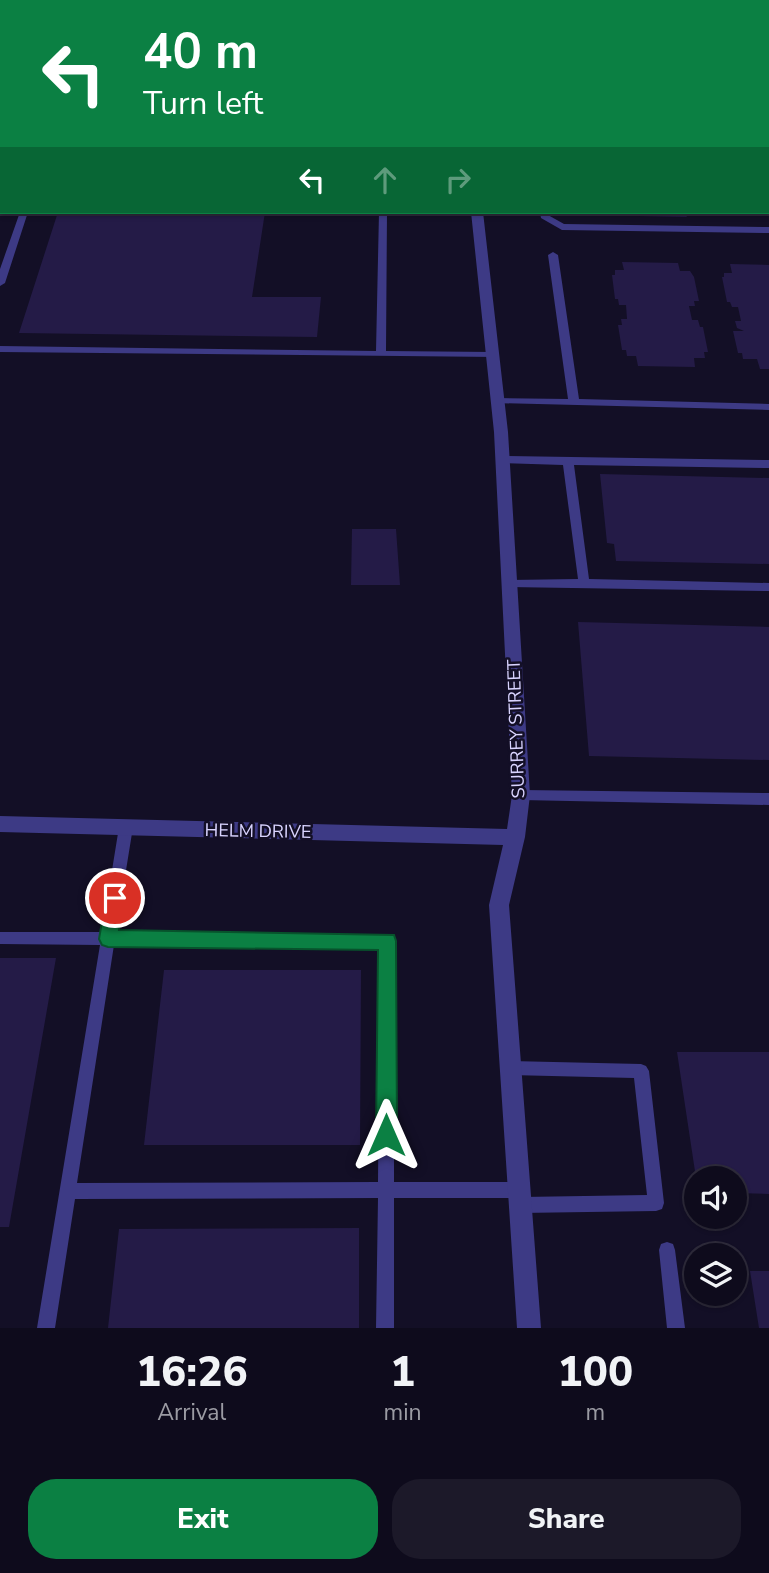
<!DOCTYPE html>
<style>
:root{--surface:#0e0b1c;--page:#1c1929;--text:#f1f3f6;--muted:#9b9ba3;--line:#2e2b3b;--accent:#0b8043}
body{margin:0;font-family:"Nunito Sans",sans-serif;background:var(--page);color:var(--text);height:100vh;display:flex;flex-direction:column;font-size:26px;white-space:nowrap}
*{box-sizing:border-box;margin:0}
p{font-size:23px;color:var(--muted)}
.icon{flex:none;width:38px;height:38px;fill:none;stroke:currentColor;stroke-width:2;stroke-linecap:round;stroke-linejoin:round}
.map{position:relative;height:1328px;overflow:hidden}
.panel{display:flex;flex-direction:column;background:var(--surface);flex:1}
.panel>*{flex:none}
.hud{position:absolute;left:0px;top:0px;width:770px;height:214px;box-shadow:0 2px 5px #0004,0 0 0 2px var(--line);background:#0b8043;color:#fff;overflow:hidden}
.buttons{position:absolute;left:684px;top:1166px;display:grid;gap:14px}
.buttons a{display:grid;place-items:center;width:63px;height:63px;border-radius:50%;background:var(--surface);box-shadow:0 2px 5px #0004,0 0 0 2px var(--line);font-size:35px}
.pin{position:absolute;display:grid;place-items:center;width:60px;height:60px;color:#fff;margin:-30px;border:4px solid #fff;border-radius:50%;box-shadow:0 2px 7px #0007}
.me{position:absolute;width:77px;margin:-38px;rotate:0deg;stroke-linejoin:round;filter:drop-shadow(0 0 5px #0008)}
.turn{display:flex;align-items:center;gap:24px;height:147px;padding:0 28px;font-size:32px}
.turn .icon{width:91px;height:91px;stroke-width:2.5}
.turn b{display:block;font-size:49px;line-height:60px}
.lanes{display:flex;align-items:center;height:66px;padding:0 28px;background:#0003;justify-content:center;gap:35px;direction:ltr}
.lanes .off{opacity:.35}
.eta{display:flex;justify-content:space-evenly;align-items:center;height:119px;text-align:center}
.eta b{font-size:42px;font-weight:800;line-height:49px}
.button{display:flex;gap:14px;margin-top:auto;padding:14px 28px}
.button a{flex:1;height:80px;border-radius:28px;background:var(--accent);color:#fff;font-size:28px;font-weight:800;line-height:80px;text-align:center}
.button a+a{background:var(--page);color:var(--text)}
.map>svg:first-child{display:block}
</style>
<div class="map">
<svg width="769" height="1328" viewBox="0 0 769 1328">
<rect width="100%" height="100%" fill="#130f26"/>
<path fill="#241b47" d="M58 212H265L252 297H321L317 337 19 333Z
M590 212H685L687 217 590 215Z
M622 262 678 263 680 271H690L694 277 699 301H694L695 306H689L692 320H698L700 327H703L708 352H704L705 358H694L695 367 638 366 636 356H627L626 350H622L618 325H622L621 319H627L626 305H619L618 299H615L612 275H615V270H624Z
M730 264 769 265V369H760L757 359H743L742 353H738L733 331H744L737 328 735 321H741L738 307H732L730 302H727L722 277H724V273H732Z
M600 474 769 478V564L616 561 614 544 607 543Z
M352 529H396L400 585H351Z
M578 622 769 627V760L589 756Z
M0 958H56L9 1227H0Z
M164 970H361L360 1145H144Z
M677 1052H769V1194L735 1193V1178H696Z
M359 1228V1328H108L119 1229Z
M750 1271H769V1328H759Z"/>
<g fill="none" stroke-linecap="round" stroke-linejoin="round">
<path fill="#3d3a85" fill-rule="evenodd" d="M91 0H99L91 2Z
M381 0H389V2H381Z
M768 76H769V80H768Z
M0 114H2V118H0Z
M768 115H769V121H768Z
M768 162H769V168H768Z
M20 212H28L5 283 0 286V269Z
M379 212H387L386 351 493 352 498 355 497 357 0 352V346L376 351Z
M540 212H548V215L564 224 769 227V233L562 230 541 218Z
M553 252 558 255 579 399 769 404V410L494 403V399L498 398 568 399 548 255Z
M502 456 769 460V468L574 465 589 579 769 583V591L505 587 503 584 509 580 578 579 563 465 498 463 497 460Z
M521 790 769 793V805L521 800 516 799 514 795 516 791Z
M126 821 131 823 133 827 116 932 387 935 392 936 394 941V1182H519L525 1184 527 1190 522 1197 647 1195 634 1078 510 1075 505 1073 502 1068 505 1063 510 1061 641 1064 646 1066 649 1071 664 1203 662 1209 656 1211 520 1213 514 1211 512 1205 517 1198H394V1328H376L378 1198 75 1199 55 1328H37L100 945 0 944V932H102L119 827 121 823ZM114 945 380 947 378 1182 77 1183Z
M667 1242 673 1244 675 1250 685 1328H667L659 1250 661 1244Z"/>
<path fill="#3d3a85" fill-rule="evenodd" d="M19 0H29V2H19Z
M452 0H462V2H452Z
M0 50H2L0 60Z
M471 212H483L508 432 530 795 525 837 509 905 541 1328H517L489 905 503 845 0 832V816L507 829 512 795 494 432Z"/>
</g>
<path fill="#0b8043" stroke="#07532c" stroke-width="2" d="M115 890 121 893 124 898 119 930 394 935 396 941 397 1135 393 1143 386 1146 379 1143 376 1135 378 950 108 947 102 945 99 939 106 898 108 893Z"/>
<g text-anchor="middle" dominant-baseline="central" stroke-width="5" stroke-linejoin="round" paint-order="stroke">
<g font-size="18" fill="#d9d4ff" stroke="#130f26">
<text transform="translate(516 729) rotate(-92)">SURREY STREET</text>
<text transform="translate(258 831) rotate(1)">HELM DRIVE</text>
</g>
</g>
</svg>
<div class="buttons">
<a><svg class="icon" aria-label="sound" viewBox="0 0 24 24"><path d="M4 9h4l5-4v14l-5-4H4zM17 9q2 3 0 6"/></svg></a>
<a><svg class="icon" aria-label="layers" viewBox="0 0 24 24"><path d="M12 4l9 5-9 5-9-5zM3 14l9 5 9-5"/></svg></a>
</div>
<div class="pin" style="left:115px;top:898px;background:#d93025"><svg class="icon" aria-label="arrive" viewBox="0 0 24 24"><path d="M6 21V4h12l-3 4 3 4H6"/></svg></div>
<svg class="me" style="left:386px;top:1135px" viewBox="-20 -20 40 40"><path d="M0-17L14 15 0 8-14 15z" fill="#0b8043" stroke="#fff" stroke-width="4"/></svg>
<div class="hud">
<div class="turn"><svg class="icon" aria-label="left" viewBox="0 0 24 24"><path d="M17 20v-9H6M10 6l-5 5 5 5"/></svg><div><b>40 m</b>Turn left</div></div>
<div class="lanes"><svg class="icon" aria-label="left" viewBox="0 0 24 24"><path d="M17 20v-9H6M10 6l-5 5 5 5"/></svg><svg class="icon off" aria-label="ahead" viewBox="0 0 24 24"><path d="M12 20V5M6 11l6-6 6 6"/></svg><svg class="icon off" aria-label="right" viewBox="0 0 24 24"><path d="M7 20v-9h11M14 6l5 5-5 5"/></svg></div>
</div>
</div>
<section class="panel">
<div class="eta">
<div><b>16:26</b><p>Arrival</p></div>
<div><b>1</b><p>min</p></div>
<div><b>100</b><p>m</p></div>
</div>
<div class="button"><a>Exit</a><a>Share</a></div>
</section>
